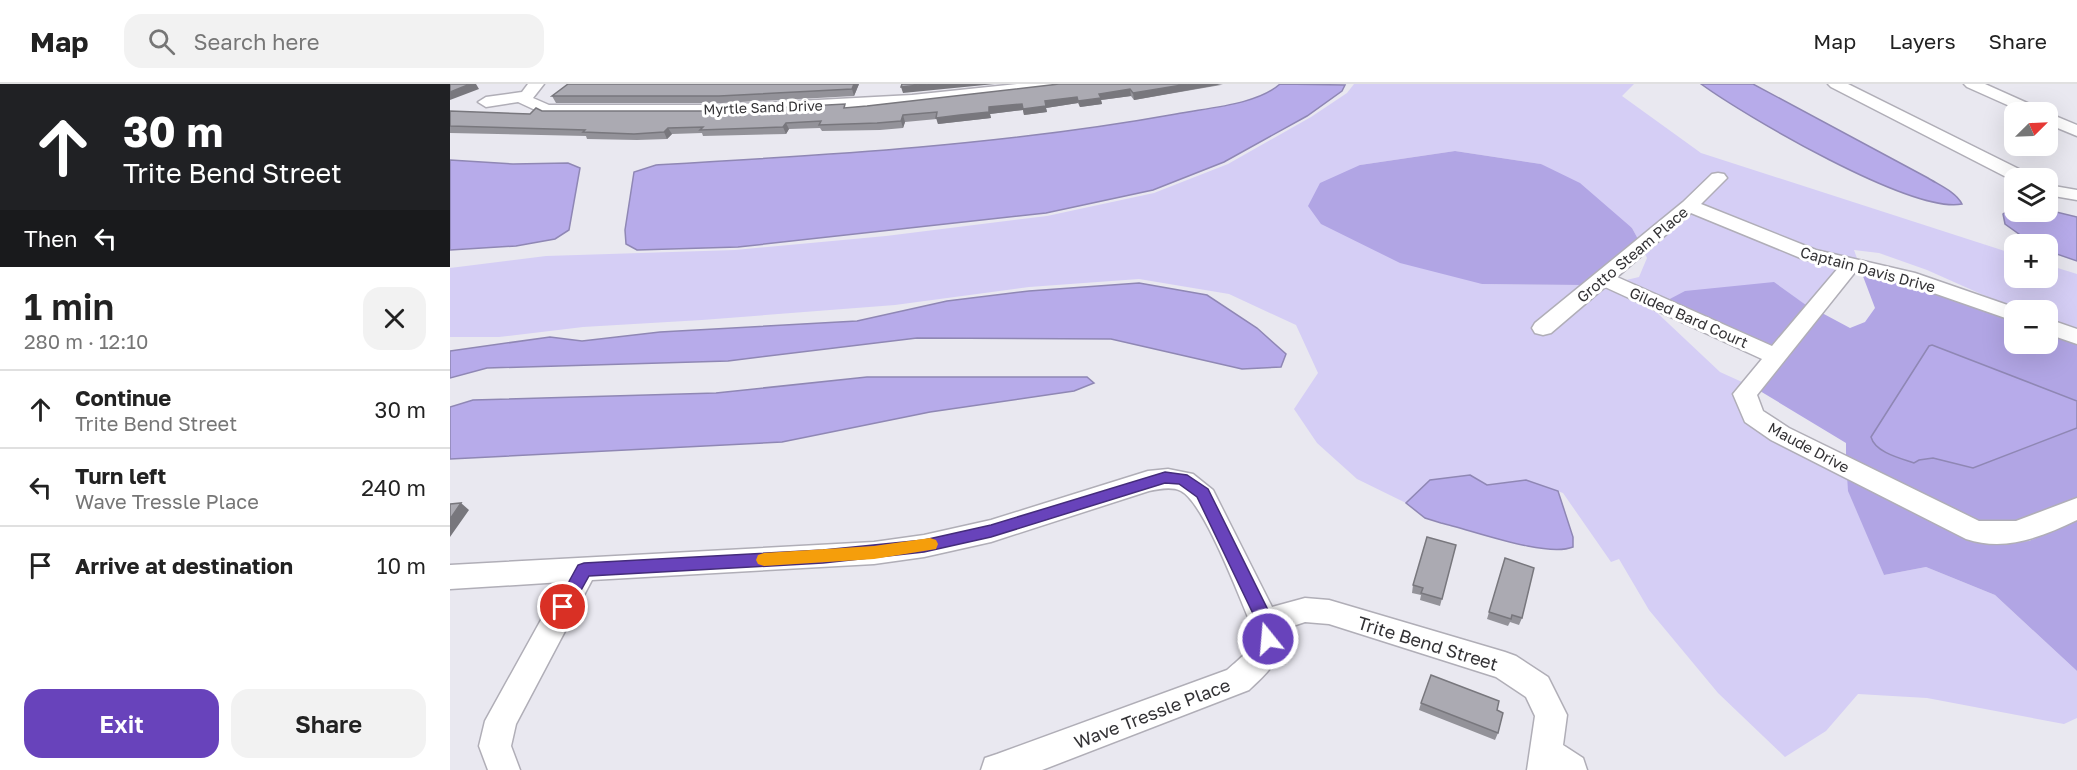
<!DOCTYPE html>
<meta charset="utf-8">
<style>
:root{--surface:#fff;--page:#f2f2f2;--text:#222;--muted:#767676;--line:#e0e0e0;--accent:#6843bb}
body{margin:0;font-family:"Golos Text",sans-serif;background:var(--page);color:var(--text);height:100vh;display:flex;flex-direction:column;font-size:22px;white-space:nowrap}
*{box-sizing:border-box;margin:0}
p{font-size:20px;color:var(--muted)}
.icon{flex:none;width:33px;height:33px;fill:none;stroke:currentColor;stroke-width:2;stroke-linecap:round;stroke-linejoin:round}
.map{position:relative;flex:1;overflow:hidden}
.details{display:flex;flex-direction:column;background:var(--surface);width:450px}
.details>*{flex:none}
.top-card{background:#202124;color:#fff;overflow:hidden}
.needle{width:39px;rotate:66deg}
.controls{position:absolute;left:1554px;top:18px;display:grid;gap:12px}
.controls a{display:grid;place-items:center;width:54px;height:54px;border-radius:12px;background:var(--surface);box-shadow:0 6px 24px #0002;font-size:30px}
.pin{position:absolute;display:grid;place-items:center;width:51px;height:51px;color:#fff;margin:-26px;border:3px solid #fff;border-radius:50%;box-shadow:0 2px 6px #0007}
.me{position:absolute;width:66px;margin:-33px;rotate:343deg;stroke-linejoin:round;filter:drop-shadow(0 0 4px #0008)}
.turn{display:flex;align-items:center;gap:21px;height:126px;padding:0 24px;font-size:27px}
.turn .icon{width:78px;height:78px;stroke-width:2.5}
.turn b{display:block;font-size:42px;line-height:51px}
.then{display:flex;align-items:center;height:57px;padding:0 24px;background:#0003;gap:12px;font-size:22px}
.round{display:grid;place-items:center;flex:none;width:63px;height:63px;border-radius:18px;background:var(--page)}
.head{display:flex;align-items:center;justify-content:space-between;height:102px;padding:0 24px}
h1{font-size:36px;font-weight:600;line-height:45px}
.action{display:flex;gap:12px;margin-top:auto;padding:12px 24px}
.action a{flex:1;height:69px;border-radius:18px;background:var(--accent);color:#fff;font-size:24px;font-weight:600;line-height:69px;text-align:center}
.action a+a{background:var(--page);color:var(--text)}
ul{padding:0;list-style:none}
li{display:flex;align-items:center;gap:18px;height:78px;padding:0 24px;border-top:2px solid var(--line)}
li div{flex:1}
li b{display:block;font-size:22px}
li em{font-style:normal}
header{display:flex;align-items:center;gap:36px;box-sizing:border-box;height:84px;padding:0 30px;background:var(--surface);border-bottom:2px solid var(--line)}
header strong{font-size:28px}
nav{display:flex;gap:33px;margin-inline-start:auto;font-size:21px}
.search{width:420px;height:54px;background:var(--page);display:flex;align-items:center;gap:15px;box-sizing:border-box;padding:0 21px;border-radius:18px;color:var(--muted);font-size:22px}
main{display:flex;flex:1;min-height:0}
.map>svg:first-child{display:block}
</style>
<header>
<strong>Map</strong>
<div class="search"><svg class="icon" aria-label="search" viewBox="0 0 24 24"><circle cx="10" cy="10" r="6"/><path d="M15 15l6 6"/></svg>Search here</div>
<nav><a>Map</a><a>Layers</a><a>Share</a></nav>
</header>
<main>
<section class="details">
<div class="top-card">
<div class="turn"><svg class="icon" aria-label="ahead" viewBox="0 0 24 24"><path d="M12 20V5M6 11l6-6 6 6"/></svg><div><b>30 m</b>Trite Bend Street</div></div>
<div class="then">Then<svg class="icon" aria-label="left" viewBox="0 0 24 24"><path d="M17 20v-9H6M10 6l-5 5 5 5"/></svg></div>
</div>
<div class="head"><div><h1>1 min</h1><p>280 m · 12:10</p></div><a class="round"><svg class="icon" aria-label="close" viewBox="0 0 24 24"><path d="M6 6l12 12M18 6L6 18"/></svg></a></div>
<ul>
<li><svg class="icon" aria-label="ahead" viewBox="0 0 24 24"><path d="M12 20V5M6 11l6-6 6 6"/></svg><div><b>Continue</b><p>Trite Bend Street</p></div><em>30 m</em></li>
<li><svg class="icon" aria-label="left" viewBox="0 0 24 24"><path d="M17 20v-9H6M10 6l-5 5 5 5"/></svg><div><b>Turn left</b><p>Wave Tressle Place</p></div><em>240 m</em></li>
<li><svg class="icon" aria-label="arrive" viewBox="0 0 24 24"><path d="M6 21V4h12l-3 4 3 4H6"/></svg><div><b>Arrive at destination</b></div><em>10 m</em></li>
</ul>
<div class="action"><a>Exit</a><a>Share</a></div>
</section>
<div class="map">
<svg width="1627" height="686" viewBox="0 0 1627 686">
<rect width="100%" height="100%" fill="#e9e8f0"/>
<path fill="#d5cef5" d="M904 0H1184L1172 12 1251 69 1564 170V194H1598V181L1627 190V248L1598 237V226H1567L1477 186 1429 169 1404 166 1408 177 1363 167 1249 121 1278 93 1265 89 1188 155 1182 144 1091 80 1005 67 910 81 1032 200 1133 201 1081 245 1096 251 1156 201 1202 224 1270 288 1292 298 1286 309 1397 391 1418 452 1434 491 1476 483 1545 511 1627 587V634L1614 640 1477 614 1408 610 1376 647 1335 673 1268 609 1199 526 1169 475 1161 478 1113 409 1076 396 1037 401 980 396 956 419 907 395 867 359 844 325 868 289 846 241 779 210 689 195 579 203 445 221 252 236 133 243 49 253H0V184L96 172 285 166 436 152 597 132 704 109 778 80 861 33 897 9Z
M1242 128 1390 182 1356 221 1323 199 1281 204 1216 217 1172 197 1189 193 1197 174 1194 168Z"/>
<path fill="#b1a5e4" d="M1005 67 1091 80 1130 99 1182 144 1188 155 1133 201 1032 200 950 179 871 140 858 122 870 99 910 81Z
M1411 187 1456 197 1564 235V260H1598V247L1627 258V413L1561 441 1541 443 1396 376V359L1310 307 1372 229 1400 244 1415 238 1425 224Z
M1324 198 1356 221 1320 263 1216 217 1235 207Z
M1397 391 1545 459 1579 457 1627 436V587L1545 511 1476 483 1434 491 1398 407Z"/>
<path fill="#b7abea" stroke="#8f87b4" stroke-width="1.5" d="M830 0 895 1 892 7 857 32 774 78 703 106 596 129 288 163 187 166 176 160 175 146 184 88 206 81C379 71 554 61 726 30 756 24 807 21 830 0Z
M1251 0H1303L1478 94C1489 101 1506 108 1512 120 1462 130 1295 32 1251 0Z
M0 76 63 80 118 79 130 84 119 146 105 155 66 162 0 166Z
M1564 122V128L1598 126 1627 133V177L1598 167V160H1583L1555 140 1553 130Z
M689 199 757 211 807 244 836 270 831 283 792 285 661 255 467 254 278 277 37 284 0 294V267L100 253 132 257 210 248 407 237 497 217 579 207Z
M1482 261 1627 317V344L1523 384 1483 374 1469 376 1464 379C1449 374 1425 368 1421 353L1479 262Z
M417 293H637L644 299 624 307 480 328 332 358 0 375V323L23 316 266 309Z
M1020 391 1037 401 1076 396 1108 407 1123 453V463C1096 474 1022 446 991 439L975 434 956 419 980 396Z"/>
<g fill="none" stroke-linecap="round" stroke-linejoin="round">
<g stroke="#b0aeb7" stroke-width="3">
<path id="minor" d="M78 0H94L83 14 99 21H272L462 11 567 0H617L609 5 462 21 272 31H96L68 18 36 23 28 18 36 13 72 8Z
M1378 0H1398L1579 90 1582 94H1564V97L1381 3Z
M1514 0H1535L1591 25 1593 28H1573L1517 3Z
M1598 29 1627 41V52L1598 40Z
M1268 89 1274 90 1277 94 1251 120 1366 166 1465 189 1572 226H1564V237L1452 198 1406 187 1307 311 1313 327 1339 344 1529 437H1566L1627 414V436C1591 453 1556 468 1516 455L1321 356 1295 338 1283 310 1312 275 1155 203 1101 249 1093 251 1085 249 1082 244 1085 239 1233 118 1262 90ZM1241 129 1353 175 1389 183 1322 262 1167 193Z
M1598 101 1627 106V116L1598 111Z
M1598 235 1627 245V260L1598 250Z
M718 385 743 390 763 406 822 523 855 514 879 516 1055 568 1066 572 1098 593 1117 631 1113 661 1133 674 1137 686H1077L1085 632 1076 613 1046 593 879 540 855 538 831 546C836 573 817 589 799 606L592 686H531L535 674 547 670 777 586C797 568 805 566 800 538 788 510 754 419 731 407 722 402 708 405 699 407L541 458 474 473 424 480 142 496 66 640 61 662 70 686H38L29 662 35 637 112 498 0 505V481L424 458 474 451 541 436 698 387Z"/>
</g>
<use href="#minor" fill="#fff" fill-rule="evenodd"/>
</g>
<path fill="#939299" d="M118 0H409L404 12 272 19H106L102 12Z
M608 1H771L684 16 681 12 651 16 652 20 630 23 628 19 596 24 597 28 574 31 573 26 540 30 541 34 488 40 487 35 455 38 453 44 430 46 372 47 370 44 339 45 336 50 253 52 252 49 222 50 217 55 187 56 137 55 136 52 0 49V27L80 30 92 27H269L397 24 417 22Z
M1006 461 990 522 970 516 971 511 962 509 963 501Z
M1055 474 1072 534 1069 541 1060 538 1058 542 1037 535Z
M971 619 1048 649 1045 656 969 626Z"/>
<path fill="#78777d" d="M20 0H26L29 5 0 16V8Z
M404 0H409L404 12 402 5Z
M478 0H545L453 9 451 3Z
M738 0H773L684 16 683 9Z
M680 5 681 12 651 16 652 20 630 23 628 17 649 10Z
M627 13 628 19 596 24 597 28 574 31 573 26 540 30 541 34 488 40 486 34 539 23Z
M453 31 455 38 453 44 451 37Z
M336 39 339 45 336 50 333 43Z
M218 44 222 50 217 55 214 48Z
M11 419 19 426 0 453V435Z"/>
<path fill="#abaab2" stroke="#78777d" stroke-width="1.5" d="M0 0H20L0 8Z
M118 0H404L402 5 269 12H102Z
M452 0H478L451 3Z
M609 0H738L683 9 680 5 649 10 651 14 628 17 627 13 595 17 596 22 573 25 572 20 539 23V28L510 31 486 34 487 28 453 31 451 37 427 39 369 41 371 37 336 39 333 43 250 46 253 43 218 44 214 48 184 50 133 48 135 46 0 42V27L80 30 86 24 92 27H269L395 20 394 24 417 22Z
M11 419 0 435V420Z
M977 453 1006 461 992 515 971 509 973 504 963 501Z
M1055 474 1084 484 1072 534 1062 531 1061 535 1039 528Z
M981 591 1049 617 1047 626 1053 629 1048 649 971 619Z"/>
<path fill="#6843bb" stroke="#442c7a" stroke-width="1.5" d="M715 388 737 391 758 405 824 538 827 555 824 561 818 563 812 561 807 538 747 413 729 400 715 399 541 453 474 468 373 479 139 492 119 528 113 530 107 528 105 523 128 481 134 479 373 466 474 456 541 441Z"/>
<path fill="#f59e0b" d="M480 454 486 456 488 460 486 465 424 475 314 482 308 480 306 476 308 471 314 469 424 462Z"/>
<g text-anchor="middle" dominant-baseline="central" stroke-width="6" stroke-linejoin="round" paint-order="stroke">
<g font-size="14" fill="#333235" stroke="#fff">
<text transform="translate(313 23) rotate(-2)">Myrtle Sand Drive</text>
</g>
<g font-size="15" fill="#333235" stroke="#fff">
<text transform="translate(1182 170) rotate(-40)">Grotto Steam Place</text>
<text transform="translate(1418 185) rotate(15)">Captain Davis Drive</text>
<text transform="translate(1239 233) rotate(24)">Gilded Bard Court</text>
<text transform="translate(1359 363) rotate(28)">Maude Drive</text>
</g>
<g font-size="18" fill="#333235" stroke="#fff">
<text transform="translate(978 559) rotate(17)">Trite Bend Street</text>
<text transform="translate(702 629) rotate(-21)">Wave Tressle Place</text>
</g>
</g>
</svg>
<div class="controls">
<a><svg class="needle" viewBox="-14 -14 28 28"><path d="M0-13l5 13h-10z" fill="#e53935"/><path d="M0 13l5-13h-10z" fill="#767676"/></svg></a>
<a><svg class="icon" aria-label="layers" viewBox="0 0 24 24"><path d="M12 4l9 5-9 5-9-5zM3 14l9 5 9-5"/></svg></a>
<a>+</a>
<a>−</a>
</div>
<div class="pin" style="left:113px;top:523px;background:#d93025"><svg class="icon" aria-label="arrive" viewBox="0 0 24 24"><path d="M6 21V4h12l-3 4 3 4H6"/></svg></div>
<svg class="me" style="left:818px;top:555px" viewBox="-20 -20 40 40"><circle r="17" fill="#6843bb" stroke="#fff" stroke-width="3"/><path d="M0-11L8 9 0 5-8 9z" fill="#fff"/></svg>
</div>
</main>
